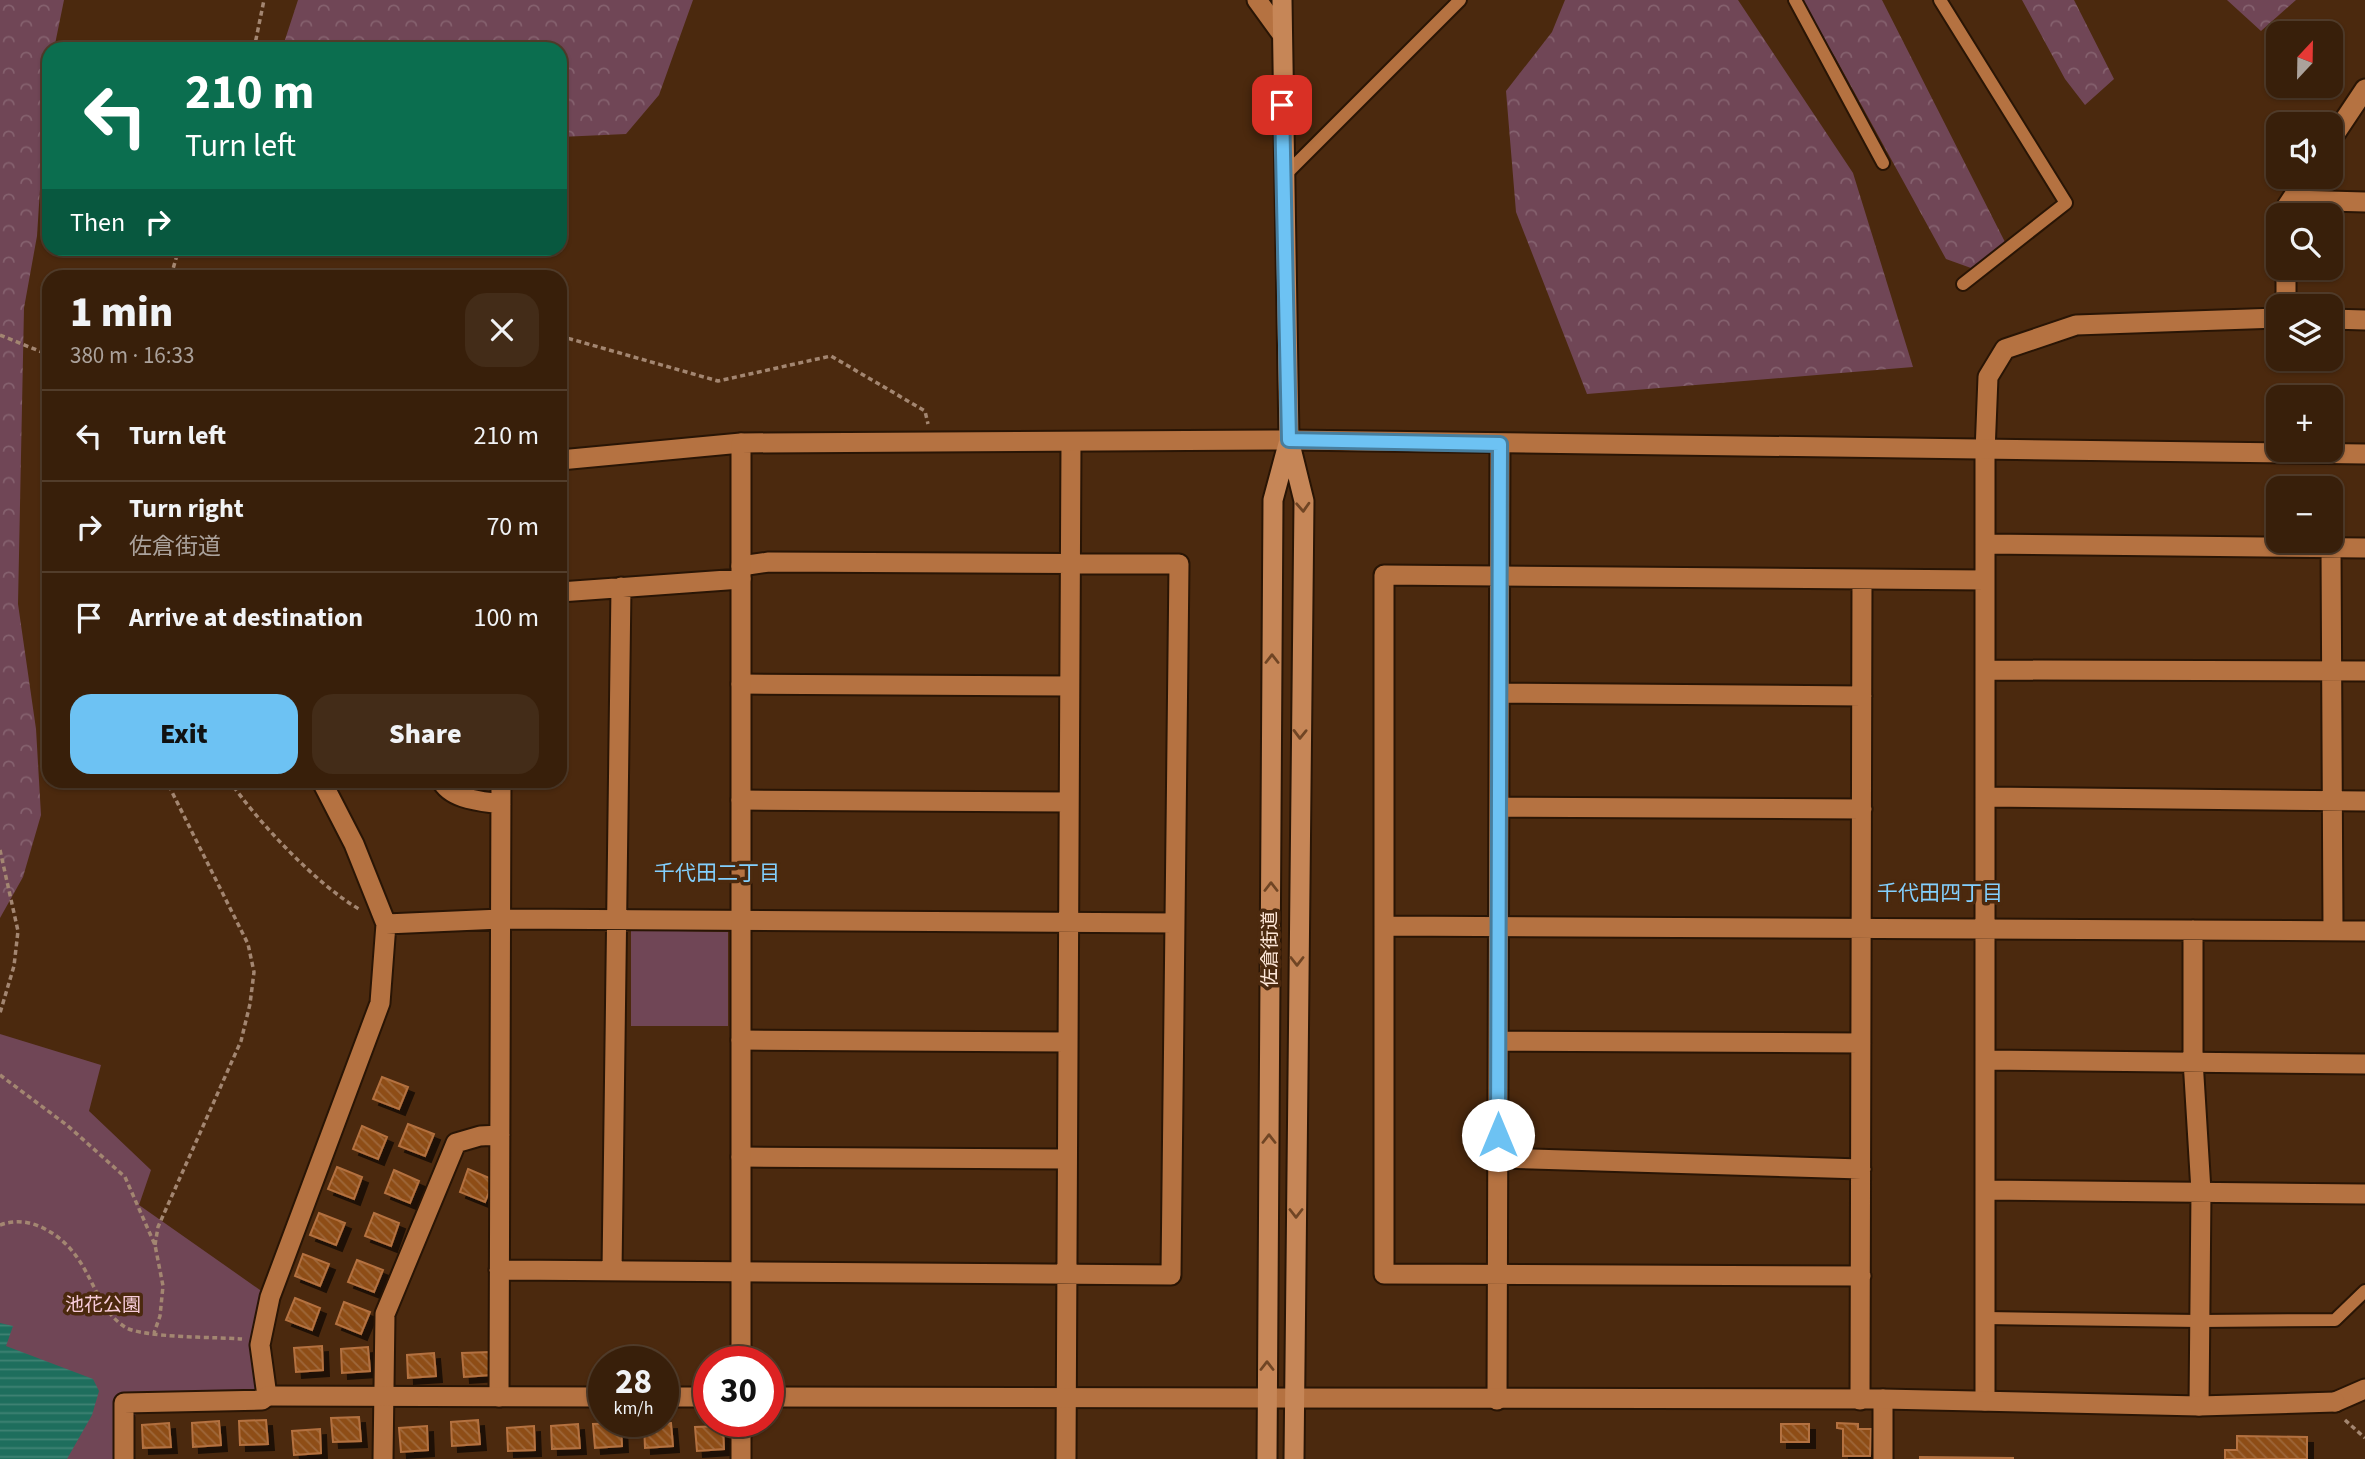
<!DOCTYPE html>
<meta charset="utf-8">
<style>
:root{--surface:#381f0a;--page:#432c18;--text:#f1f3f6;--muted:#aba29c;--line:#523d2b;--accent:#6dc2f3}
body{margin:0;font-family:"Source Sans 3","Noto Sans JP",sans-serif;background:var(--page);color:var(--text);height:100vh;display:flex;flex-direction:column;font-size:26px;white-space:nowrap}
*{box-sizing:border-box;margin:0}
p{font-size:23px;color:var(--muted)}
.icon{flex:none;width:38px;height:38px;fill:none;stroke:currentColor;stroke-width:2;stroke-linecap:round;stroke-linejoin:round}
.map{position:relative;flex:1;overflow:hidden}
.panel{position:absolute;left:42px;top:270px;width:525px;height:518px;display:flex;flex-direction:column;background:var(--surface);border-radius:21px;box-shadow:0 2px 5px #0004,0 0 0 2px var(--line)}
.panel>*{flex:none}
.hud{position:absolute;left:42px;top:42px;width:525px;height:214px;border-radius:21px;box-shadow:0 2px 5px #0004,0 0 0 2px var(--line);background:#0b6e4f;color:#fff;overflow:hidden}
.needle{width:46px;rotate:22deg}
.controls{position:absolute;left:2266px;top:21px;display:grid;gap:14px}
.controls a{display:grid;place-items:center;width:77px;height:77px;border-radius:14px;background:var(--surface);box-shadow:0 2px 5px #0004,0 0 0 2px var(--line);font-size:35px}
.speed{position:absolute;left:588px;top:1346px;display:flex;gap:14px;font-size:35px;font-weight:700;text-align:center}
.speed>*{display:grid;place-content:center;width:91px;height:91px;border-radius:50%;background:var(--surface);box-shadow:0 2px 5px #0004,0 0 0 2px var(--line);line-height:1}
.speed small{font-size:18px;font-weight:400}
.speed .limit{border:10px solid #d22;background:#fff;color:#111}
.pin{position:absolute;display:grid;place-items:center;width:60px;height:60px;color:#fff;margin:-30px;border-radius:14px;box-shadow:0 4px 10px #0006}
.me{position:absolute;width:77px;margin:-38px;rotate:0deg;stroke-linejoin:round;filter:drop-shadow(0 0 5px #0008)}
.turn{display:flex;align-items:center;gap:24px;height:147px;padding:0 28px;font-size:32px}
.turn .icon{width:91px;height:91px;stroke-width:2.5}
.turn b{display:block;font-size:49px;line-height:60px}
.then{display:flex;align-items:center;height:66px;padding:0 28px;background:#0003;gap:14px;font-size:26px}
.round{display:grid;place-items:center;flex:none;width:74px;height:74px;border-radius:21px;background:var(--page)}
.headline{display:flex;align-items:center;justify-content:space-between;height:119px;padding:0 28px}
h1{font-size:42px;font-weight:800;line-height:52px}
.primary-button{display:flex;gap:14px;margin-top:auto;padding:14px 28px}
.primary-button a{flex:1;height:80px;border-radius:21px;background:var(--accent);color:#111;font-size:28px;font-weight:800;line-height:80px;text-align:center}
.primary-button a+a{background:var(--page);color:var(--text)}
ul{padding:0;list-style:none}
li{display:flex;align-items:center;gap:21px;height:91px;padding:0 28px;border-top:2px solid var(--line)}
li div{flex:1}
li b{display:block;font-size:26px}
li em{font-style:normal}
.map>svg:first-child{display:block}
</style>
<div class="map">
<svg width="2365" height="1459" viewBox="0 0 2365 1459">
<defs>
<pattern id="forest-crowns" width="20" height="18" patternUnits="userSpaceOnUse" patternTransform="scale(1.75)"><rect width="20" height="18" fill="#704656"/><path d="M2 6a3 3 0 1 1 6 0M12 15a3 3 0 1 1 6 0" fill="none" stroke="#85616e"/></pattern>
<pattern id="water-rules" width="6" height="5" patternUnits="userSpaceOnUse" patternTransform="scale(1.75)"><rect width="6" height="5" fill="#1e6e5d"/><path d="M0 2.5h6" fill="none" stroke="#408374"/></pattern>
<pattern id="building-back-hatch" width="6" height="6" patternUnits="userSpaceOnUse" patternTransform="scale(1.75)"><rect width="6" height="6" fill="#8e4e19"/><path d="M-1 5l2 2M0 0l6 6M5-1l2 2" fill="none" stroke="#9f683a"/></pattern>
<filter id="shadow"><feDropShadow dx="6" dy="6" stdDeviation="0" flood-color="#0009"/></filter>
</defs>
<rect width="100%" height="100%" fill="#4b290e"/>
<path fill="url(#forest-crowns)" d="M0 0H64L54 49H49L37 236 24 308 18 604 36 729 41 815 23 877 0 918Z
M298 0H693L659 95 626 134 560 137V49H282Z
M1565 0H1738L1853 173 1913 367 1587 394 1516 212 1506 91 1552 32Z
M1799 0H1882L2006 244 1971 268 1946 259 1835 57Z
M2022 0H2074L2114 79 2085 105 2065 79Z
M2227 0H2296L2261 31Z"/>
<path fill="#704656" d="M631 930 728 932V1026H631Z
M0 1034 101 1065 89 1111 151 1170 139 1205 270 1297 262 1400 138 1402 127 1459H0Z"/>
<path fill="url(#water-rules)" d="M0 1323 13 1326 6 1346 93 1379 99 1391 92 1415 67 1459H0Z"/>
<path fill="url(#building-back-hatch)" stroke="#b4713f" stroke-width="2" filter="url(#shadow)" d="M382 1077 408 1087 399 1109 373 1099Z
M408 1124 434 1134 425 1156 399 1146Z
M362 1126 387 1137 378 1159 353 1149Z
M337 1167 362 1177 354 1199 328 1189Z
M468 1169 494 1180 485 1202 460 1192Z
M394 1170 419 1181 410 1203 385 1193Z
M319 1213 345 1223 336 1245 310 1235Z
M374 1213 399 1223 391 1246 365 1236Z
M303 1254 329 1264 320 1286 295 1276Z
M357 1260 383 1270 374 1292 348 1282Z
M295 1298 320 1308 312 1330 286 1320Z
M344 1302 370 1312 361 1334 336 1324Z
M322 1346 323 1370 296 1372 294 1348Z
M368 1347 370 1371 342 1373 341 1349Z
M490 1352 491 1375 464 1377 462 1353Z
M434 1353 436 1376 408 1378 407 1355Z
M359 1417 361 1441 333 1442 331 1418Z
M266 1420 268 1444 240 1445 239 1421Z
M478 1420 480 1444 452 1446 451 1422Z
M219 1421 221 1445 193 1447 192 1423Z
M169 1423 171 1447 143 1448 142 1425Z
M621 1423 622 1446 595 1448 593 1424Z
M671 1423 673 1446 645 1448 644 1424Z
M1837 1423 1858 1424V1429H1871L1870 1456H1843V1429L1837 1428Z
M578 1424 580 1448 552 1449 551 1426Z
M1781 1424H1809V1442H1781Z
M427 1426 428 1450 401 1452 399 1428Z
M534 1426 535 1450 508 1451 507 1428Z
M723 1426 724 1449 697 1451 695 1427Z
M320 1429 321 1453 294 1455 292 1431Z
M2237 1436 2307 1437V1459H2225V1450H2237Z
M1920 1457 2013 1458V1459H1920Z"/>
<g fill="none" stroke-linecap="round" stroke-linejoin="round">
<g stroke="#291505" stroke-width="16">
<path id="service" d="M1795 0 1883 163
M1940 0 2066 203 1963 284
M1284 176 1460 0
M1985 1318 2199 1321 2335 1320 2365 1291"/>
</g>
<g stroke="#291505" stroke-width="23">
<path id="pedestrian" d="M1883 1399V1459"/>
</g>
<g stroke="#291505" stroke-width="23">
<path id="minor" d="M1257 0 1281 33
M2331 140 2365 89
M2291 200 2365 202
M2287 215V206L2306 177
M2286 306V268
M2331 319 2365 320
M560 460 741 443
M1985 544 2365 548
M2331 548 2333 930
M560 592 741 579
M1985 670 2365 671
M741 684 1069 686
M1500 693 1862 696
M441 780C451 800 482 801 501 804
M1985 797 2365 801
M741 800 1069 802
M1499 807 1862 809
M386 924 501 919 1175 923
M1384 926 2365 931
M2193 930V1060L2201 1191 2199 1406
M741 1040 1068 1042
M1499 1041 1861 1043
M1985 1060 2365 1064
M741 1157 1067 1159
M1498 1158 1861 1169
M1985 1190 2365 1194
M499 1270 1171 1275 1179 564 769 562 741 566
M612 1271 621 587
M1861 1276 1384 1274V575L1985 580
M499 1397 501 780
M1497 1400 1500 444
M1860 1400 1862 579
M1985 1401V452L1988 377 2005 349 2076 325 2278 318
M2335 1402 2365 1389
M741 1421V1459
M124 1459V1403L262 1400 267 1396 260 1345 270 1297 380 1003 386 924 354 844 321 780
M383 1459 385 1314 456 1143 480 1136 500 1135
M1066 1459 1071 442"/>
</g>
<g stroke="#291505" stroke-width="23">
<path id="tertiary" d="M741 1362V443L1289 440 2365 454
M267 1396 604 1397
M663 1397H709
M768 1397 1883 1399 2199 1406 2335 1402"/>
</g>
<g stroke="#291505" stroke-width="23">
<path id="primary" d="M1282 0 1289 440 1304 501 1294 1459
M1267 1459 1273 500 1288 444"/>
</g>
<path stroke="#a38671" stroke-width="3.5" stroke-dasharray="5 3.5" stroke-linecap="butt" d="M254 49 264 0
M171 276 179 248
M0 335 49 355
M560 336 718 381 831 356 925 411 928 424
M229 780C257 821 317 885 359 909
M0 850 18 931 14 966 0 1013
M0 1075 68 1126 125 1177 155 1245 163 1286 160 1316 154 1333
M0 1225C14 1220 28 1221 41 1227 93 1251 89 1304 125 1327 141 1338 219 1337 242 1339
M155 1245 158 1227 241 1041 250 1004 254 972 248 944 166 780
M2345 1420 2365 1438"/>
<use href="#service" stroke="#b57241" stroke-width="12"/>
<use href="#pedestrian" stroke="#b57241" stroke-width="19"/>
<use href="#minor" stroke="#b57241" stroke-width="19"/>
<use href="#tertiary" stroke="#b57241" stroke-width="19"/>
<use href="#primary" stroke="#c68657" stroke-width="19"/>
</g>
<defs><path id="oneway-chevron" d="M-2-3.5L2.5 0L-2 3.5" fill="none" stroke-width="1.6" stroke-linecap="round" stroke-linejoin="round" transform="scale(1.75)"/></defs>
<g stroke="#704524">
<use href="#oneway-chevron" transform="translate(1303 507) rotate(87)"/>
<use href="#oneway-chevron" transform="translate(1272 659) rotate(-90)"/>
<use href="#oneway-chevron" transform="translate(1300 734) rotate(91)"/>
<use href="#oneway-chevron" transform="translate(1271 887) rotate(-90)"/>
<use href="#oneway-chevron" transform="translate(1297 961) rotate(90)"/>
<use href="#oneway-chevron" transform="translate(1269 1139) rotate(-90)"/>
<use href="#oneway-chevron" transform="translate(1296 1213) rotate(90)"/>
<use href="#oneway-chevron" transform="translate(1267 1366) rotate(-90)"/>
</g>
<g fill="none" stroke-linecap="round" stroke-linejoin="round">
<g stroke="#477e9e" stroke-width="18">
<path id="route" d="M1282 105 1289 440 1500 444 1498 1135"/>
</g>
<use href="#route" stroke="#6dc2f3" stroke-width="12"/>
</g>
<g text-anchor="middle" dominant-baseline="central" stroke-width="7" stroke-linejoin="round" paint-order="stroke">
<g font-size="19" fill="#fde6d7" stroke="#4b290e">
<text transform="translate(1270 949) rotate(-90)">佐倉街道</text>
</g>
<g font-size="19" fill="#f7ccda" stroke="#4b290e">
<text x="103" y="1305">池花公園</text>
</g>
<g font-size="21" fill="#83d0fe" stroke="#4b290e">
<text x="717" y="873">千代田二丁目</text>
<text x="1940" y="893">千代田四丁目</text>
</g>
</g>
</svg>
<div class="controls">
<a><svg class="needle" viewBox="-14 -14 28 28"><path d="M0-13l5 13h-10z" fill="#e53935"/><path d="M0 13l5-13h-10z" fill="#aba29c"/></svg></a>
<a><svg class="icon" aria-label="sound" viewBox="0 0 24 24"><path d="M4 9h4l5-4v14l-5-4H4zM17 9q2 3 0 6"/></svg></a>
<a><svg class="icon" aria-label="search" viewBox="0 0 24 24"><circle cx="10" cy="10" r="6"/><path d="M15 15l6 6"/></svg></a>
<a><svg class="icon" aria-label="layers" viewBox="0 0 24 24"><path d="M12 4l9 5-9 5-9-5zM3 14l9 5 9-5"/></svg></a>
<a>+</a>
<a>−</a>
</div>
<div class="speed"><div>28<small>km/h</small></div><div class="limit">30</div></div>
<div class="pin" style="left:1282px;top:105px;background:#d93025"><svg class="icon" aria-label="arrive" viewBox="0 0 24 24"><path d="M6 21V4h12l-3 4 3 4H6"/></svg></div>
<svg class="me" style="left:1498px;top:1135px" viewBox="-20 -20 40 40"><circle r="19" fill="#fff"/><path d="M0-13L10 11 0 6-10 11z" fill="#6dc2f3"/></svg>
<div class="hud">
<div class="turn"><svg class="icon" aria-label="left" viewBox="0 0 24 24"><path d="M17 20v-9H6M10 6l-5 5 5 5"/></svg><div><b>210 m</b>Turn left</div></div>
<div class="then">Then<svg class="icon" aria-label="right" viewBox="0 0 24 24"><path d="M7 20v-9h11M14 6l5 5-5 5"/></svg></div>
</div>
<section class="panel">
<div class="headline"><div><h1>1 min</h1><p>380 m · 16:33</p></div><a class="round"><svg class="icon" aria-label="close" viewBox="0 0 24 24"><path d="M6 6l12 12M18 6L6 18"/></svg></a></div>
<ul>
<li><svg class="icon" aria-label="left" viewBox="0 0 24 24"><path d="M17 20v-9H6M10 6l-5 5 5 5"/></svg><div><b>Turn left</b></div><em>210 m</em></li>
<li><svg class="icon" aria-label="right" viewBox="0 0 24 24"><path d="M7 20v-9h11M14 6l5 5-5 5"/></svg><div><b>Turn right</b><p>佐倉街道</p></div><em>70 m</em></li>
<li><svg class="icon" aria-label="arrive" viewBox="0 0 24 24"><path d="M6 21V4h12l-3 4 3 4H6"/></svg><div><b>Arrive at destination</b></div><em>100 m</em></li>
</ul>
<div class="primary-button"><a>Exit</a><a>Share</a></div>
</section>
</div>
